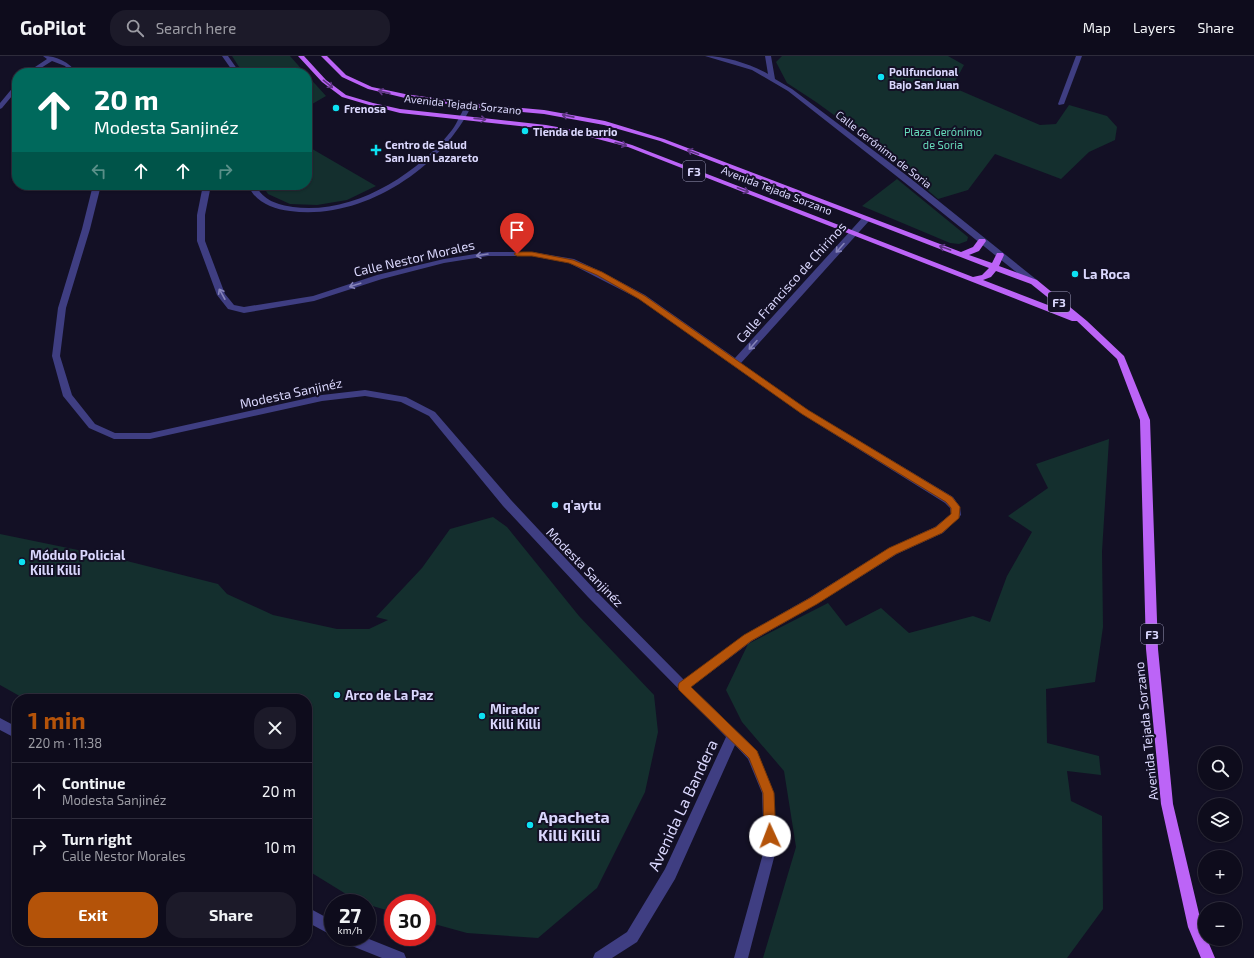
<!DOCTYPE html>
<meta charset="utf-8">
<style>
:root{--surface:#0e0c1c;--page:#1c1a29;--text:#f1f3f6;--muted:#9b9ba3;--line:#2e2c3b;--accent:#b45309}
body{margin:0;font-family:"Exo 2",sans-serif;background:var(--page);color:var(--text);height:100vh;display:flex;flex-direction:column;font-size:15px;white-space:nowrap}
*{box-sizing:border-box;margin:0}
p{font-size:13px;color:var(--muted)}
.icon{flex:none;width:22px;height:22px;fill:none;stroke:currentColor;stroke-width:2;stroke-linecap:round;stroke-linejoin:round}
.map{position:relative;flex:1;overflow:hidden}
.side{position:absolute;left:12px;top:638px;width:300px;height:252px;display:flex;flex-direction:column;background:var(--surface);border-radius:16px;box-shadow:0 1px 3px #0004,0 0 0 1px var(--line)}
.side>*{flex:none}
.guide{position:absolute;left:12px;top:12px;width:300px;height:122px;border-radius:16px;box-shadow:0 1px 3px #0004,0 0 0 1px var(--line);background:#00695c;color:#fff;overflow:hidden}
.fabs{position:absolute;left:1198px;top:690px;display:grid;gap:8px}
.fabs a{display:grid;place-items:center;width:44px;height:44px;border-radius:50%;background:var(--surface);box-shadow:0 1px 3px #0004,0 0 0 1px var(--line);font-size:20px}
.speed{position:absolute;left:324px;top:838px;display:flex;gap:8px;font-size:20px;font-weight:700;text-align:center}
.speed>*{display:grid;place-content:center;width:52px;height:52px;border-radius:50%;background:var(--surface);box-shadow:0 1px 3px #0004,0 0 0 1px var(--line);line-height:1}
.speed small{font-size:10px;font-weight:400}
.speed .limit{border:6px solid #d22;background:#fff;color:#111}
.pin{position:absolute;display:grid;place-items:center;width:34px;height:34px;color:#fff;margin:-41px -17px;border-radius:50% 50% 50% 0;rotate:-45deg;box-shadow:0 0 4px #0007}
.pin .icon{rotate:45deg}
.me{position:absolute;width:44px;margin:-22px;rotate:358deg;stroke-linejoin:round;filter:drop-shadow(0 0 3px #0008)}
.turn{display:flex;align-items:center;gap:14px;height:84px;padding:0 16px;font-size:18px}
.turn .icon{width:52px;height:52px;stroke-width:2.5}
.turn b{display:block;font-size:28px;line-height:34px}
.lanes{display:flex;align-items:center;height:38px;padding:0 16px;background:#0003;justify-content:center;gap:20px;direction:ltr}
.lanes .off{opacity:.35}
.round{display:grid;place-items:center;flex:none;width:42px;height:42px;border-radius:16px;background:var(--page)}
.overview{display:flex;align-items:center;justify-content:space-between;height:68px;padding:0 16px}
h1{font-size:24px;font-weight:700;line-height:30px;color:var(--accent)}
.button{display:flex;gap:8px;margin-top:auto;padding:8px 16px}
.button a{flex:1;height:46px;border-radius:16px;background:var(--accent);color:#fff;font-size:16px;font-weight:700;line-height:46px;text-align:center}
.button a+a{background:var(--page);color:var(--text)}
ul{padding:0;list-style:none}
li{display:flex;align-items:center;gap:12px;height:56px;padding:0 16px;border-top:1px solid var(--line)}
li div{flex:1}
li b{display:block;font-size:15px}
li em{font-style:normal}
header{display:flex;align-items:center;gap:24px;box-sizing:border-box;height:56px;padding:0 20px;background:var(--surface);border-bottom:1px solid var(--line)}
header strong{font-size:19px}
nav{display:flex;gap:22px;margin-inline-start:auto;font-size:14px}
.search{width:280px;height:36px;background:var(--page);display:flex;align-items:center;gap:10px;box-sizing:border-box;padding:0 14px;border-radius:16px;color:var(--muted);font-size:15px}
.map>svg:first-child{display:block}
</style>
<header>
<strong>GoPilot</strong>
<div class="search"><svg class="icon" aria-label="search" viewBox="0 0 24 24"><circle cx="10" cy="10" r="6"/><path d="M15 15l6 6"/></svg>Search here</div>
<nav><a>Map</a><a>Layers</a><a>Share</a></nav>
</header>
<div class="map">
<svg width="1254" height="902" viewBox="0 0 1254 902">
<rect width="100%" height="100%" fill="#131025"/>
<path fill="#142f2e" d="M232 0H290L305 17H243Z
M782 0H948L964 9 952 31 1040 69 1056 68 1069 49 1107 60 1117 71 1115 84 1089 96 1061 123 995 98 968 134 938 143 874 88 816 46 787 27 776 6Z
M307 19 326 40 307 51Z
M307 89 314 94 376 130 347 144 317 149 290 148 268 138 262 129H307Z
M897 123 968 181 967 185 959 188 950 187 862 150Z
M1109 383 1102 496 1103 571 1095 626 1046 633 1047 687 1099 700 1101 719 1067 715 1071 745 1102 760 1103 853 1067 902H763L796 791 784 715 742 666 726 634 748 588 828 547 846 570 881 552 909 577 973 560 990 566 1007 520 1032 476 1008 460 1048 432 1036 408Z
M493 461 507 471 579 560 654 639 658 676 645 736 597 832 538 882 467 877 427 866V847H393V856L359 846 307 814V643H25L0 629V478L107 500 218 528 227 538 273 559 337 573H369L388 564 376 561 422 512 450 473Z"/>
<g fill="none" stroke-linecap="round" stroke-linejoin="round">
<path fill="#3f3e82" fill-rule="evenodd" d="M43 0C57 0 69 6 77 17H71L65 10 52 5 33 17H26L47 3Z
M222 0H228L240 17H234Z
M705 0C726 0 750 8 768 18L765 0H771L775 23 792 33 910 122 1037 224V228H1031L904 126 788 35 752 14Z
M1076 0H1082L1064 48 1059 49 1058 48Z
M17 28V34L2 52 0 53V47L15 29Z
M467 48 472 49C441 113 362 165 290 155 272 153 255 146 248 129H256C262 144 278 149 293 151 352 159 416 120 452 74 458 66 461 56 467 48Z
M93 129H101L90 173 66 252 60 300 72 339 95 368 115 377H150L322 339 365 334 406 341 435 356 511 444 596 535 684 624 744 579 809 542 889 492 935 471 951 458 950 452 945 447 802 358 639 243 569 207 532 200H488L444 207 382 223 314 245 244 257 228 253 217 239 197 185V159L203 129H211L205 159V185L225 238 234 249 244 251 313 240 377 219 444 203 488 196H532L574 203 602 216 645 239 735 302 863 161H869V165L741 307 808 354 953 441 960 451 961 459 943 477 897 498 817 548 752 585 691 631 757 695 774 737 776 794 748 902H734L764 794 762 737 748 703 735 689 675 823 637 886 612 902H593L595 897 627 876 665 813 726 681 588 541 503 450 429 360 401 346 365 340 322 345 150 383H114L89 372 63 340 52 300 58 252 82 173Z
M0 662 17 671V683L0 674Z
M307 851 333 865V880L307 866Z
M340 881H364L404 897 406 902H382L342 886Z"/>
<path fill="#bc64f7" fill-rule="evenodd" d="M298 0H304L326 24 346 39 373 47 400 53 546 69 591 77 632 89 973 221 982 219 989 212 660 85 604 69 544 58 469 51 405 42 368 33 342 21 321 0H327L346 19 372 31 405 38 469 47 544 54 605 65 664 83 961 196 973 191 979 183H985L986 185 979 195 969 199 992 207 997 197H1003L1004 199 999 210 1037 224 1087 265 1124 300 1150 364 1158 593 1173 748 1205 883H1207L1215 902H1201L1188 871 1161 748 1146 593 1140 364 1117 303 1077 265H1072L628 91 590 81 546 73 400 57 369 49 342 41 322 26ZM996 215 1031 228 1066 256 983 224 991 221Z"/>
</g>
<defs><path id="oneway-shaft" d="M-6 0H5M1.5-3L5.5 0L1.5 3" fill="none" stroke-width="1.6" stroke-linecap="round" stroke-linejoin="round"/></defs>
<g stroke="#5f3684">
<use href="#oneway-shaft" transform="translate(328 28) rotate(39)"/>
<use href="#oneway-shaft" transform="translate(384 36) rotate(-167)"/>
<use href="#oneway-shaft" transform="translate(568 60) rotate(-169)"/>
<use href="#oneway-shaft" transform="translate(480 63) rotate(6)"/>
<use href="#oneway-shaft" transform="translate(621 88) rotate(15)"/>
<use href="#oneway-shaft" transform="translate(693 96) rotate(-159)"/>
<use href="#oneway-shaft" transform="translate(743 134) rotate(21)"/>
<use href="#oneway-shaft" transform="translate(945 192) rotate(-160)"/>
</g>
<g stroke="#8583b9">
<use href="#oneway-shaft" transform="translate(840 192) rotate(132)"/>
<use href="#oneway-shaft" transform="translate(482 199) rotate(171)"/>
<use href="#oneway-shaft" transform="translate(355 229) rotate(162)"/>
<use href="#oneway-shaft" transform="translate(222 238) rotate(-119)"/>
<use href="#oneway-shaft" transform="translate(753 289) rotate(132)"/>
</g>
<path fill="#b45309" stroke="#753606" d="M532 196 573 204 602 216 645 240 808 354 952 441 960 451 959 462 942 477 896 498 817 548 751 585 691 631 757 695 774 737 776 780 774 784 770 785 766 784 764 780 763 737 749 702 679 634 678 631 679 627 744 579 810 542 889 492 936 471 951 458V452L946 446 802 358 639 243 597 219 569 207 532 200H517L514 198 517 196Z"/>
<g fill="#0de2f3" stroke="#131025" stroke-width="1.5">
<circle cx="881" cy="21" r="4"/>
<circle cx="336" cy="52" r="4"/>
<circle cx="525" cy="75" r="4"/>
<path d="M374 88h4v4h4v4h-4v4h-4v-4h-4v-4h4z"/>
<circle cx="1075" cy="218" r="4"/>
<circle cx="555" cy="449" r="4"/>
<circle cx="22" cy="506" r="4"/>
<circle cx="337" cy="639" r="4"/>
<circle cx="482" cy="660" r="4"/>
<circle cx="530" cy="769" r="4"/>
</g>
<g text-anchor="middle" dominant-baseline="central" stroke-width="4" stroke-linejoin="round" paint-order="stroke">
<g font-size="11" font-weight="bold" fill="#dad7fd" stroke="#131025" text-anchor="start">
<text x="889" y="15">Polifuncional<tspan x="889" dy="13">Bajo San Juan</tspan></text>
<text x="344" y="52">Frenosa</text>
<text x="533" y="75">Tienda de barrio</text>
<text x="385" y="88">Centro de Salud<tspan x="385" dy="13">San Juan Lazareto</tspan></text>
</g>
<g font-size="11" fill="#dad7fd" stroke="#131025">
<text transform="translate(463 48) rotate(6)">Avenida Tejada Sorzano</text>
<text transform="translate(884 93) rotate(38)">Calle Gerónimo de Soria</text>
<text transform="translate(777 134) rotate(21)">Avenida Tejada Sorzano</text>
</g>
<g font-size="11" fill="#66daba" stroke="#131025">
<text x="943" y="75">Plaza Gerónimo<tspan x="943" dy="13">de Soria</tspan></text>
</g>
<g fill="#131025" stroke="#9e9bbc" stroke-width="1">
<rect x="683" y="105" width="22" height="20" rx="3"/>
<rect x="1048" y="236" width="22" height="20" rx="3"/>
<rect x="1141" y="568" width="22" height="20" rx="3"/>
</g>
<g font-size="12" font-weight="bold" fill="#dad7fd">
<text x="694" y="115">F3</text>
<text x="1059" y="246">F3</text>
<text x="1152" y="578">F3</text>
</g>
<g font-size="13" fill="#dad7fd" stroke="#131025">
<text transform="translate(414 202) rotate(-13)">Calle Nestor Morales</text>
<text transform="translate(791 226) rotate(-48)">Calle Francisco de Chirinos</text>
<text transform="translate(291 337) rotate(-12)">Modesta Sanjinéz</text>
<text transform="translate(585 511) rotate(46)">Modesta Sanjinéz</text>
<text transform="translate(1146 675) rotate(-96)">Avenida Tejada Sorzano</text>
</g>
<g font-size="13" font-weight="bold" fill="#dad7fd" stroke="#131025" text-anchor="start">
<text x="1083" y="218">La Roca</text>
<text x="563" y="449">q'aytu</text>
<text x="30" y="499">Módulo Policial<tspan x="30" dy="15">Killi Killi</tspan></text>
<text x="345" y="639">Arco de La Paz</text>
<text x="490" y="653">Mirador<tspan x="490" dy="15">Killi Killi</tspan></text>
</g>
<g font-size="16" fill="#dad7fd" stroke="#131025">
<text transform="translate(682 749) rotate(-65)">Avenida La Bandera</text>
</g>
<g font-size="16" font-weight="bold" fill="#dad7fd" stroke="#131025" text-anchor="start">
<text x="538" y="760">Apacheta<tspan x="538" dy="18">Killi Killi</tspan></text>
</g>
</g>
</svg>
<div class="fabs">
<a><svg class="icon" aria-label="search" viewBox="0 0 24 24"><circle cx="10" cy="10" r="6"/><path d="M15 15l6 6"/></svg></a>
<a><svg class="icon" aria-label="layers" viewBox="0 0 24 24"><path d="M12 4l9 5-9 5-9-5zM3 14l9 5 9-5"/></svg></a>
<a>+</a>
<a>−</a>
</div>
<div class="speed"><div>27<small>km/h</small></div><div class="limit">30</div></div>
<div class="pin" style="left:517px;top:198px;background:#d93025"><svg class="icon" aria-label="arrive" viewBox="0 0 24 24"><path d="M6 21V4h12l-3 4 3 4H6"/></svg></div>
<svg class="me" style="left:770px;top:780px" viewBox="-20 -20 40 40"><circle r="19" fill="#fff"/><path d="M0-13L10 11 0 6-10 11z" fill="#b45309"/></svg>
<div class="guide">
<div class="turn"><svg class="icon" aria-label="ahead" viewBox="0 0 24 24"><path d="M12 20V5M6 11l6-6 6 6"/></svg><div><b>20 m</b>Modesta Sanjinéz</div></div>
<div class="lanes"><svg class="icon off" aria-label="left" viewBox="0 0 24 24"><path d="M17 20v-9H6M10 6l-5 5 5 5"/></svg><svg class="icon" aria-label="ahead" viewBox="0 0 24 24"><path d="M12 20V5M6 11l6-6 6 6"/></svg><svg class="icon" aria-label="ahead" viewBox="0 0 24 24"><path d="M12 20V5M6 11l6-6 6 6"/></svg><svg class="icon off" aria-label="right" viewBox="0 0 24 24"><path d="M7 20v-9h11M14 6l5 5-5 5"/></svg></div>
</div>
<section class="side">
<div class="overview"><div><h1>1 min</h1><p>220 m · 11:38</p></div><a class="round"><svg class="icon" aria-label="close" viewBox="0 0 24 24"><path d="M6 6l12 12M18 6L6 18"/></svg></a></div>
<ul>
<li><svg class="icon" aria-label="ahead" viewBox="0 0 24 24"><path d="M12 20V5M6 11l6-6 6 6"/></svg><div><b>Continue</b><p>Modesta Sanjinéz</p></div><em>20 m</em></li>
<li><svg class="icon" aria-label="right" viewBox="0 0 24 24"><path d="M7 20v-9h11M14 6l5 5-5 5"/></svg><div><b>Turn right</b><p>Calle Nestor Morales</p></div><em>10 m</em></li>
</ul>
<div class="button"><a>Exit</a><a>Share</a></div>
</section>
</div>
